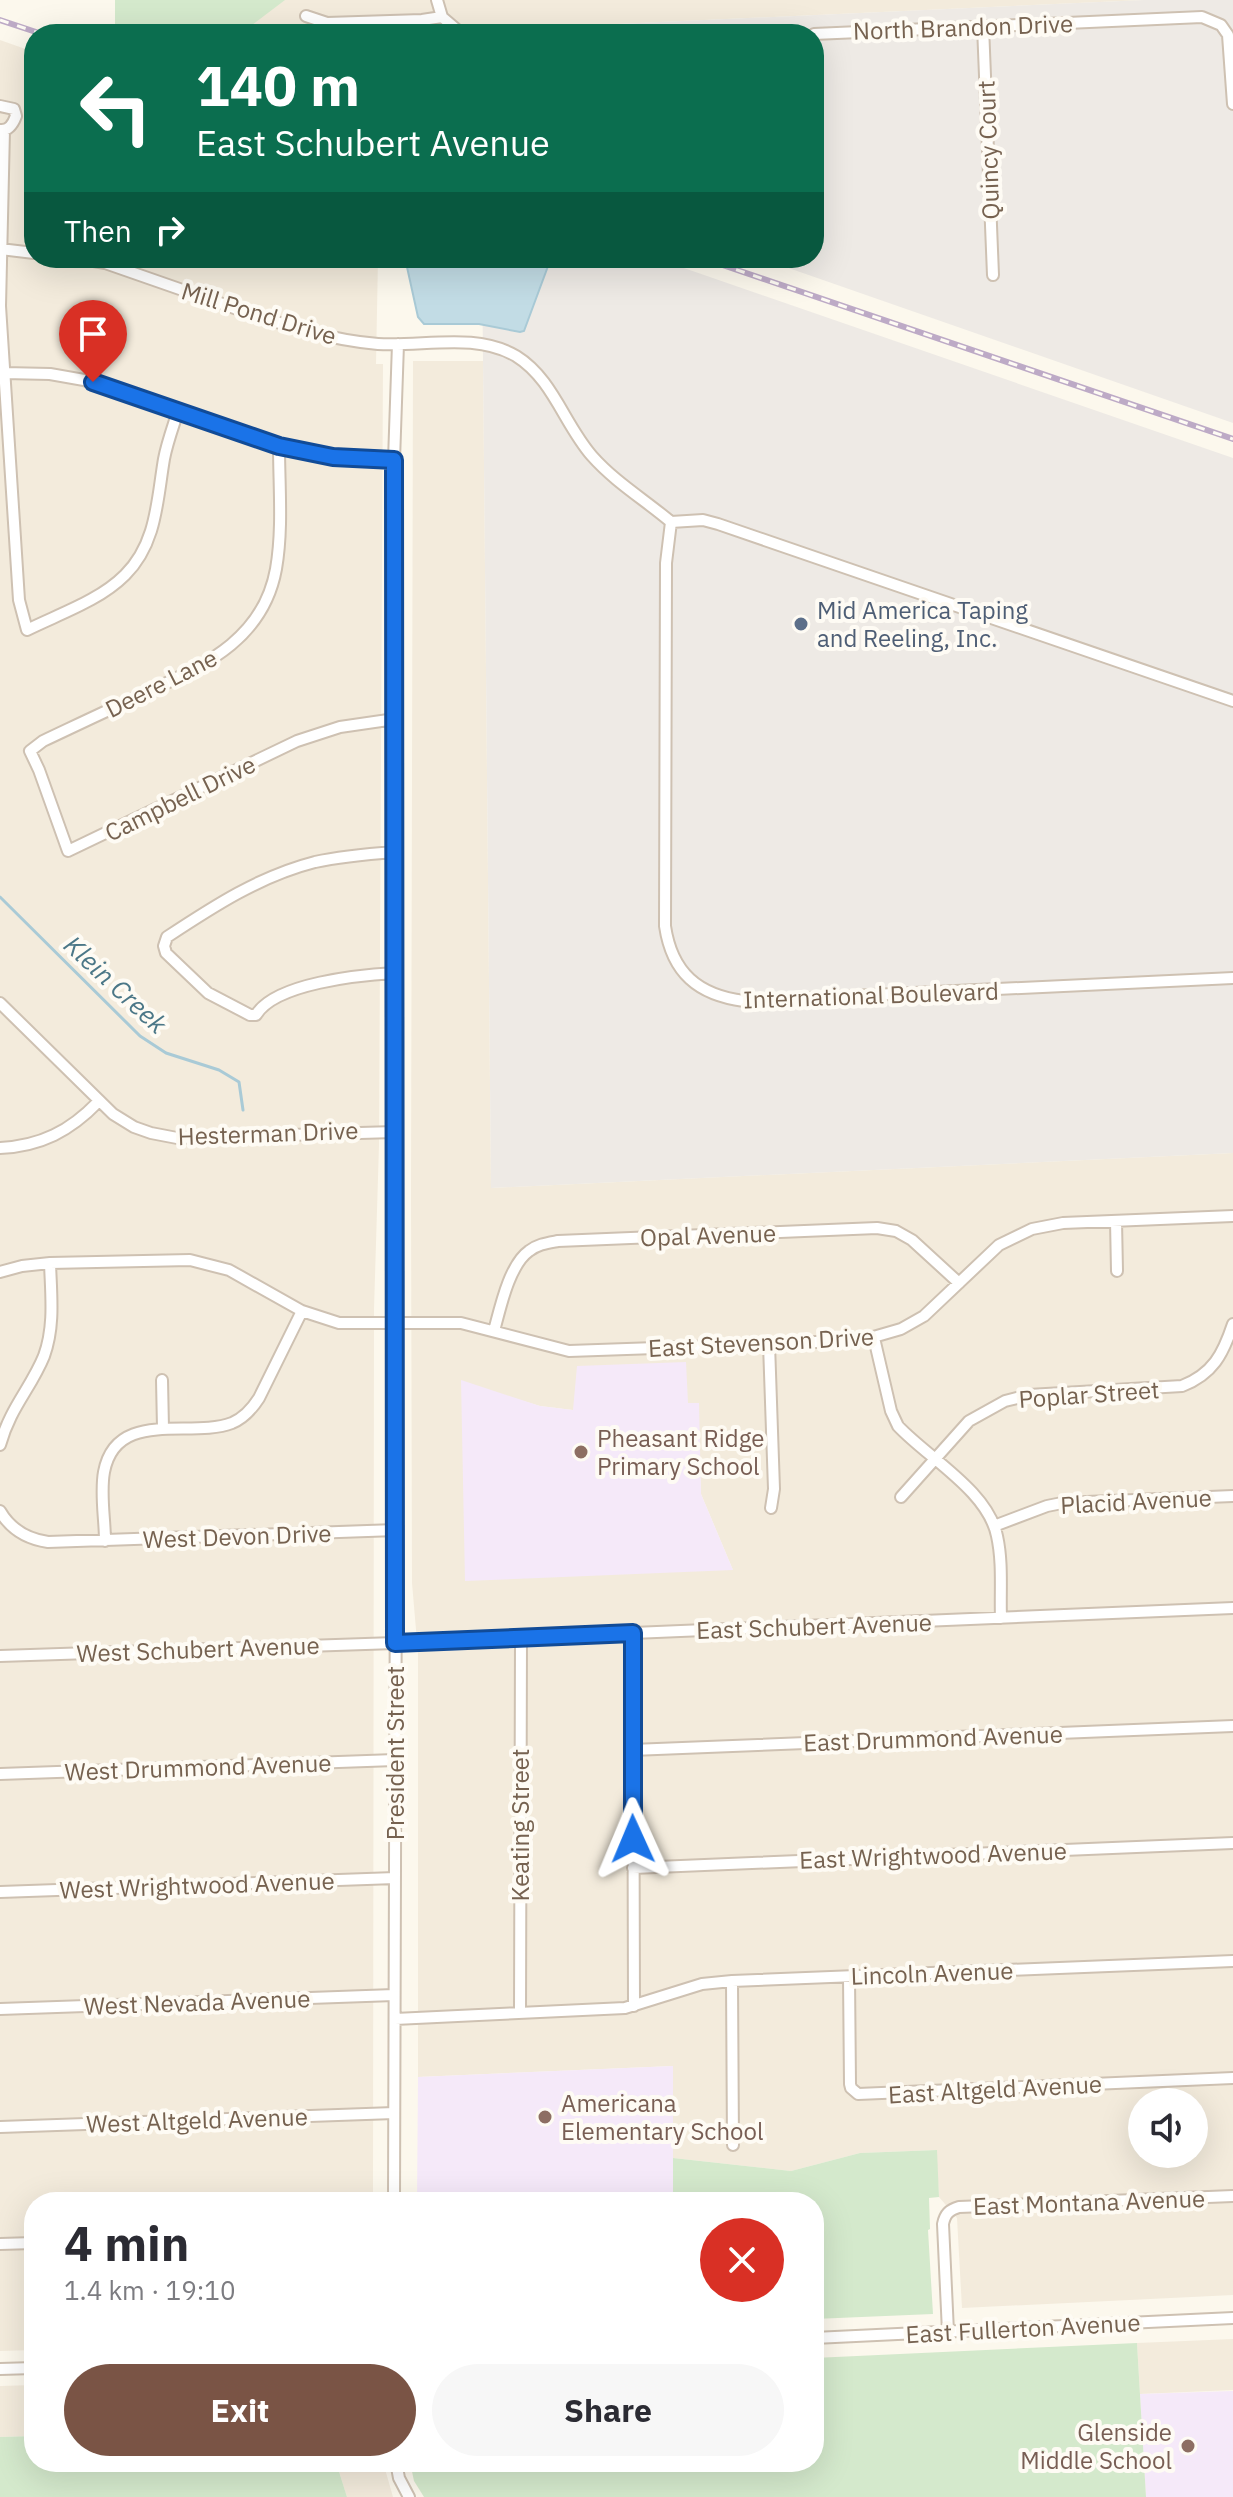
<!DOCTYPE html>
<meta charset="utf-8">
<style>
:root{--surface:#fff;--page:#f7f7f7;--text:#2b2b33;--muted:#7c7c81;--accent:#7a5445}
body{margin:0;font-family:"IBM Plex Sans",sans-serif;background:var(--page);color:var(--text);height:100vh;display:flex;flex-direction:column;font-size:30px;white-space:nowrap}
*{box-sizing:border-box;margin:0}
p{font-size:26px;color:var(--muted)}
.icon{flex:none;width:44px;height:44px;fill:none;stroke:currentColor;stroke-width:2;stroke-linecap:round;stroke-linejoin:round}
.map{position:relative;flex:1;overflow:hidden}
.panel{position:absolute;left:24px;top:2192px;width:800px;height:280px;display:flex;flex-direction:column;background:var(--surface);border-radius:32px;box-shadow:0 8px 32px #0002}
.panel>*{flex:none}
.guide{position:absolute;left:24px;top:24px;width:800px;height:244px;border-radius:32px;box-shadow:0 8px 32px #0002;background:#0b6e4f;color:#fff;overflow:hidden}
.buttons{position:absolute;left:1128px;top:2088px;display:grid;gap:16px}
.buttons a{display:grid;place-items:center;width:80px;height:80px;border-radius:50%;background:var(--surface);box-shadow:0 8px 32px #0002;font-size:40px}
.pin{position:absolute;display:grid;place-items:center;width:68px;height:68px;color:#fff;margin:-82px -34px;border-radius:50% 50% 50% 0;rotate:-45deg;box-shadow:0 0 8px #0007}
.pin .icon{rotate:45deg}
.me{position:absolute;width:88px;margin:-44px;rotate:359deg;stroke-linejoin:round;filter:drop-shadow(0 0 6px #0008)}
.turn{display:flex;align-items:center;gap:28px;height:168px;padding:0 40px;font-size:36px}
.turn .icon{width:104px;height:104px;stroke-width:2.5}
.turn b{display:block;font-size:56px;line-height:68px}
.then{display:flex;align-items:center;height:76px;padding:0 40px;background:#0003;gap:16px;font-size:30px}
.round{display:grid;place-items:center;flex:none;width:84px;height:84px;border-radius:42px;background:var(--page)}
.summary{display:flex;align-items:center;justify-content:space-between;height:136px;padding:0 40px}
h1{font-size:48px;font-weight:800;line-height:60px}
.primary-button{display:flex;gap:16px;margin-top:auto;padding:16px 40px}
.primary-button a{flex:1;height:92px;border-radius:48px;background:var(--accent);color:#fff;font-size:32px;font-weight:800;line-height:92px;text-align:center}
.primary-button a+a{background:var(--page);color:var(--text)}
.map>svg:first-child{display:block}
</style>
<div class="map">
<svg width="1233" height="2497" viewBox="0 0 1233 2497">
<rect width="100%" height="100%" fill="#fcf8ed"/>
<path fill="#f3ebdc" fill-rule="evenodd" d="M115 0H1144L399 34H138L115 27Z
M0 40 34 52V258H378L376 364H383L379 1145 374 1309 373 2202H34V2350L0 2351Z
M413 361H483L491 1188 1233 1153V2295L962 2308 957 2218 939 2197 936 2150 860 2153 791 2171 673 2158V2066L418 2077V1653L412 1583 411 1193ZM510 1397 540 1406 573 1410 698 1403 701 1494 733 1570ZM1142 2102H1194V2154H1142Z
M1233 2339V2390L1140 2394 1137 2343Z
M34 2385V2436L0 2437V2386Z
M336 2462H383L393 2497H347Z"/>
<path fill="#eeeae5" d="M1144 0H1233V423L760 258H814V34H399Z
M482 258H655L1233 458V1153L491 1188Z"/>
<path fill="#f5e9f9" d="M686 1362 688 1403H699L701 1494 733 1570 465 1581 461 1380 540 1406 573 1410 577 1366Z
M673 2066V2202H417L418 2077Z
M1233 2391V2497H1146L1140 2394Z"/>
<path fill="#d4e9cc" d="M115 0H285L240 34H138L115 27Z
M937 2150 939 2197 929 2198 930 2229 928 2230 933 2314 814 2319V2202H673V2158L791 2171 860 2153Z
M1137 2343 1146 2497H424L414 2481 410 2462H814V2358Z
M34 2436V2462H336L347 2497H0V2437Z"/>
<path fill="#c2dce5" stroke="#a9cad6" stroke-width="2" d="M405 258H551L524 331 520 332 479 324H424L418 317Z"/>
<g fill="none" stroke-linecap="round" stroke-linejoin="round">
<path stroke="#a9cad6" stroke-width="3" d="M0 897 140 1036 166 1053 219 1070 239 1082 243 1110"/>
<g stroke="#cec1b2" stroke-width="14">
<path id="street" d="M437 0 442 17 462 34
M306 16 327 23 422 20 442 17
M983 26 993 275
M814 34 1202 17 1221 25 1228 35 1233 104
M0 106 14 109 16 116C13 124 9 131 0 130
M4 130 0 306 19 600 27 630C59 614 99 601 125 575 157 543 157 500 164 459 167 443 173 427 178 411
M0 249 34 253
M77 258 105 263C149 278 193 294 237 309 284 325 329 340 378 344 423 347 475 332 516 356 553 379 564 424 592 456 615 482 645 500 671 522L703 520 718 524 1233 701
M4 373 50 374 84 380 279 446 333 457 394 460
M279 446C279 486 283 529 276 569 263 641 202 666 144 694 110 709 77 725 43 741L30 751 39 770 68 851 297 741 340 727 395 719
M671 522 666 563 665 926C672 973 698 995 744 1001L1233 978
M395 973C360 975 275 983 256 1015H250L208 993 166 953 164 946 167 937C214 906 260 876 315 862 342 856 368 854 395 852
M0 1003 113 1114 134 1127 151 1133 177 1138 395 1132
M0 1148C41 1146 70 1131 98 1102
M1116 1221 1117 1271
M0 1272 22 1266 50 1263 190 1260 229 1270 302 1311 339 1323H461L569 1351 769 1344 863 1340 901 1329 924 1316 999 1245 1032 1229 1063 1223 1233 1216
M494 1331C500 1309 509 1265 529 1251 538 1244 547 1243 558 1241L877 1228 896 1231 912 1240 959 1283
M874 1338 891 1411 898 1426C928 1458 988 1491 997 1536 1003 1563 1000 1591 1001 1618
M769 1344 774 1489 771 1508
M162 1380 163 1428
M0 1445C10 1408 31 1388 44 1356 55 1326 51 1294 50 1263
M901 1497 969 1421 1005 1401 1029 1395 1182 1386C1213 1374 1223 1354 1233 1324
M0 1511C11 1530 27 1539 48 1542L396 1530
M994 1526 1047 1506 1062 1503 1233 1496
M105 1541C105 1519 100 1494 104 1472 116 1408 190 1439 232 1423 244 1418 252 1409 259 1398L302 1311
M633 1633 634 2006
M0 1656 395 1643 1233 1608
M632 1750 1233 1726
M0 1774 395 1760
M633 1868 1233 1843
M0 1892 395 1878
M849 1977 850 2084 851 2088 858 2094 1233 2078
M732 1981 733 2145
M0 2009 394 1995
M520 2013 521 1637
M395 2019 625 2008 702 1984 732 1981 1233 1961
M0 2127 394 2113
M394 2202 396 1530 394 460 398 344
M0 2244 34 2243
M948 2332 943 2224C945 2214 949 2210 959 2207L1233 2196
M814 2338 1233 2318
M0 2369 34 2368
M396 2462 399 2478 409 2497"/>
</g>
<use href="#street" stroke="#fff" stroke-width="10"/>
<g stroke="#bdaac6" stroke-width="6">
<path id="rail" d="M0 20 42 34
M702 258 1233 439"/>
</g>
<use href="#rail" stroke="#fefbf4" stroke-width="3" stroke-dasharray="9" stroke-linecap="butt"/>
</g>
<g fill="none" stroke-linecap="round" stroke-linejoin="round">
<g stroke="#114b97" stroke-width="20">
<path id="route" d="M93 382 279 446 333 457 394 460 395 1643 633 1633V1839"/>
</g>
<use href="#route" stroke="#1a73e8" stroke-width="14"/>
</g>
<circle fill="#5c6f8a" stroke="#fefbf4" stroke-width="3" cx="801" cy="624" r="8"/>
<g fill="#8d6e63" stroke="#fefbf4" stroke-width="3">
<circle cx="581" cy="1452" r="8"/>
<circle cx="545" cy="2117" r="8"/>
<circle cx="1188" cy="2446" r="8"/>
</g>
<g text-anchor="middle" dominant-baseline="central" stroke-width="8" stroke-linejoin="round" paint-order="stroke">
<g font-size="24" fill="#766250" stroke="#fefbf4">
<text transform="translate(963 27) rotate(-2)">North Brandon Drive</text>
<text transform="translate(988 150) rotate(-92)">Quincy Court</text>
<text transform="translate(259 313) rotate(17)">Mill Pond Drive</text>
<text transform="translate(161 683) rotate(-27)">Deere Lane</text>
<text transform="translate(180 798) rotate(-26)">Campbell Drive</text>
<text transform="translate(871 995) rotate(-2)">International Boulevard</text>
<text transform="translate(268 1133) rotate(-2)">Hesterman Drive</text>
<text transform="translate(708 1235) rotate(-2)">Opal Avenue</text>
<text transform="translate(761 1342) rotate(-3)">East Stevenson Drive</text>
<text transform="translate(1089 1394) rotate(-4)">Poplar Street</text>
<text transform="translate(1136 1501) rotate(-3)">Placid Avenue</text>
<text transform="translate(237 1536) rotate(-2)">West Devon Drive</text>
<text transform="translate(814 1626) rotate(-2)">East Schubert Avenue</text>
<text transform="translate(198 1649) rotate(-2)">West Schubert Avenue</text>
<text transform="translate(933 1738) rotate(-2)">East Drummond Avenue</text>
<text transform="translate(395 1753) rotate(-90)">President Street</text>
<text transform="translate(198 1767) rotate(-2)">West Drummond Avenue</text>
<text transform="translate(520 1825) rotate(-90)">Keating Street</text>
<text transform="translate(933 1855) rotate(-2)">East Wrightwood Avenue</text>
<text transform="translate(197 1885) rotate(-2)">West Wrightwood Avenue</text>
<text transform="translate(932 1973) rotate(-2)">Lincoln Avenue</text>
<text transform="translate(197 2002) rotate(-2)">West Nevada Avenue</text>
<text transform="translate(995 2089) rotate(-3)">East Altgeld Avenue</text>
<text transform="translate(197 2120) rotate(-2)">West Altgeld Avenue</text>
<text transform="translate(1089 2202) rotate(-2)">East Montana Avenue</text>
<text transform="translate(1023 2328) rotate(-3)">East Fullerton Avenue</text>
</g>
<g font-size="24" fill="#4e5e75" stroke="#fefbf4" text-anchor="start">
<text x="817" y="610">Mid America Taping<tspan x="817" dy="28">and Reeling, Inc.</tspan></text>
</g>
<g font-size="24" fill="#785e54" stroke="#fefbf4" text-anchor="start">
<text x="597" y="1438">Pheasant Ridge<tspan x="597" dy="28">Primary School</tspan></text>
<text x="561" y="2103">Americana<tspan x="561" dy="28">Elementary School</tspan></text>
<text x="1172" y="2432" text-anchor="end">Glenside<tspan x="1172" dy="28">Middle School</tspan></text>
</g>
<g font-size="26" font-style="italic" fill="#4b7787" stroke="#fefbf4">
<text transform="translate(116 984) rotate(43)">Klein Creek</text>
</g>
</g>
</svg>
<div class="buttons">
<a><svg class="icon" aria-label="sound" viewBox="0 0 24 24"><path d="M4 9h4l5-4v14l-5-4H4zM17 9q2 3 0 6"/></svg></a>
</div>
<div class="pin" style="left:93px;top:382px;background:#d93025"><svg class="icon" aria-label="arrive" viewBox="0 0 24 24"><path d="M6 21V4h12l-3 4 3 4H6"/></svg></div>
<svg class="me" style="left:633px;top:1839px" viewBox="-20 -20 40 40"><path d="M0-17L14 15 0 8-14 15z" fill="#1a73e8" stroke="#fff" stroke-width="4"/></svg>
<div class="guide">
<div class="turn"><svg class="icon" aria-label="left" viewBox="0 0 24 24"><path d="M17 20v-9H6M10 6l-5 5 5 5"/></svg><div><b>140 m</b>East Schubert Avenue</div></div>
<div class="then">Then<svg class="icon" aria-label="right" viewBox="0 0 24 24"><path d="M7 20v-9h11M14 6l5 5-5 5"/></svg></div>
</div>
<section class="panel">
<div class="summary"><div><h1>4 min</h1><p>1.4 km · 19:10</p></div><a class="round" style="background:#d93025;color:#fff"><svg class="icon" aria-label="close" viewBox="0 0 24 24"><path d="M6 6l12 12M18 6L6 18"/></svg></a></div>
<div class="primary-button"><a>Exit</a><a>Share</a></div>
</section>
</div>
